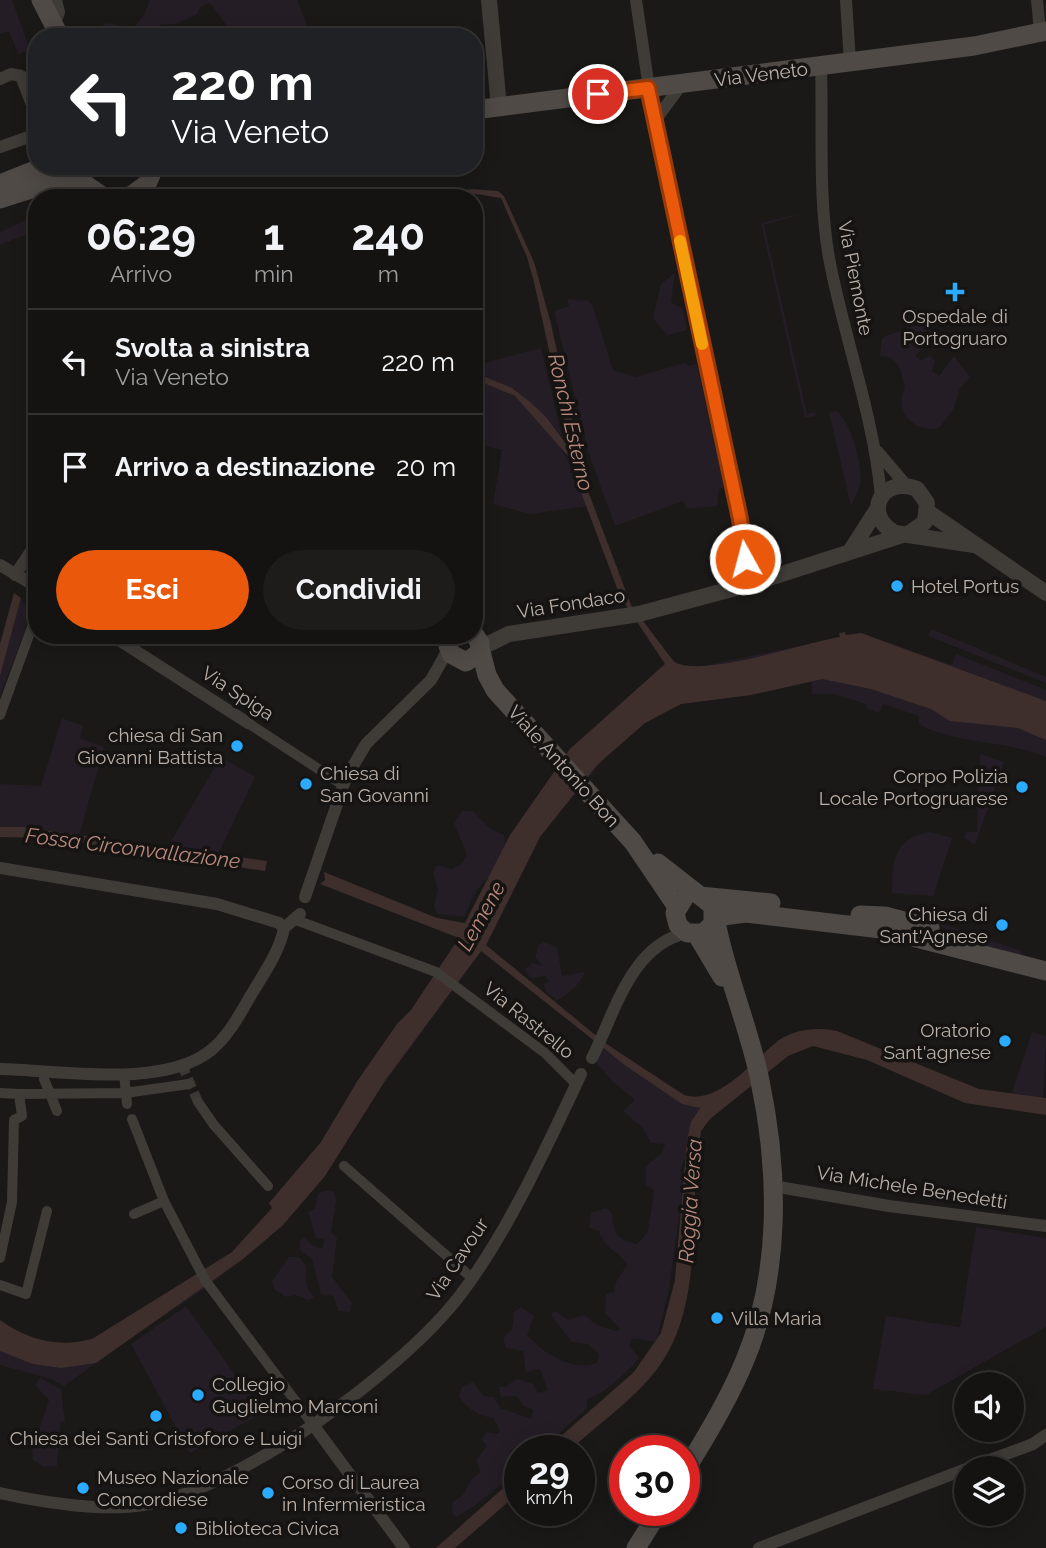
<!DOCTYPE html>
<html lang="it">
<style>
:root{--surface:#141311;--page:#1d1c1a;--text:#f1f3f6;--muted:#9d9e9f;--line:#333231;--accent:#ea580c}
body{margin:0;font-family:Raleway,sans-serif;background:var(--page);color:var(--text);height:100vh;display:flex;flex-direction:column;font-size:26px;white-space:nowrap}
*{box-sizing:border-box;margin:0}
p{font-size:23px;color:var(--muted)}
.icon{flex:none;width:38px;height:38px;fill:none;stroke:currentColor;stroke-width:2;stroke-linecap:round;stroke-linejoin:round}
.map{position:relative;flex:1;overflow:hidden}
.drawer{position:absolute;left:28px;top:189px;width:455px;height:455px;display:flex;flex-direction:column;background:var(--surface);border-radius:28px;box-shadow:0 4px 18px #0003,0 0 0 2px var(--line)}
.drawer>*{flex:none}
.guide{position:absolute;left:28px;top:28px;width:455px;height:147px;border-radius:28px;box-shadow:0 4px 18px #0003,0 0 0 2px var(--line);background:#202124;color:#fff;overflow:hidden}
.controls{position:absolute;left:954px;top:1372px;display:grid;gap:14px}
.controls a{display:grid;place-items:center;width:70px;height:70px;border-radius:50%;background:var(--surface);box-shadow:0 4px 18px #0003,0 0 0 2px var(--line);font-size:35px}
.speed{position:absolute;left:504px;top:1435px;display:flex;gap:14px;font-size:35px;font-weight:700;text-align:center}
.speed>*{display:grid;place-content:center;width:91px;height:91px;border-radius:50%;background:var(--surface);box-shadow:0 4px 18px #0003,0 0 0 2px var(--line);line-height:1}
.speed small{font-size:18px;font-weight:400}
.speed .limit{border:10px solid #d22;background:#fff;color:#111}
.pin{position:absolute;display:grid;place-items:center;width:60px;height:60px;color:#fff;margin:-30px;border:4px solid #fff;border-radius:50%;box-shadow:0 2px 7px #0007}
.me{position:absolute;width:77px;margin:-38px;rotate:353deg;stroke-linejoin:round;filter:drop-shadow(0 0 5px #0008)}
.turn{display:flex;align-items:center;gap:24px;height:147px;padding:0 28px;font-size:32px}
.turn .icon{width:91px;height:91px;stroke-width:2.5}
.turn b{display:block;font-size:49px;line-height:60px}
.eta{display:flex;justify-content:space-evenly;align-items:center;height:119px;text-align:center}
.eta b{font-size:42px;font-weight:700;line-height:49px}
.primary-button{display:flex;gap:14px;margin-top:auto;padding:14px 28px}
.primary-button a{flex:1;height:80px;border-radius:42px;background:var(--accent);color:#fff;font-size:28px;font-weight:700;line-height:80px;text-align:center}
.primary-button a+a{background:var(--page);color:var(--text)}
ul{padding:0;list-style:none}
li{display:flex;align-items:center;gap:21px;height:105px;padding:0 28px;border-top:2px solid var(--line)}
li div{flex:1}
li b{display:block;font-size:26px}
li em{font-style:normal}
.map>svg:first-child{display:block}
</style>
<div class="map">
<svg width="1046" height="1548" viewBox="0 0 1046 1548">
<rect width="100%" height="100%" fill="#1a1917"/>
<path fill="#241d25" d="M0 0H12L33 58 29 60 26 51 18 54 9 31 0 34Z
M150 0H297L312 37H230V30L210 3 201 6 196 15 175 24 161 25 145 37H102L97 29 106 23 134 27 144 15Z
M812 211 764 225 807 414 815 412 816 416 805 418 761 223Z
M37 215V230L0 245V232Z
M675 273 671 302 683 309 687 330 667 335 653 318 661 284Z
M567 299 589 301 593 307 613 370 635 377 685 363 688 366 697 364 724 487 719 489 717 506 688 509 683 501 615 526 588 451 554 311 569 306Z
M920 324 932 326 931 340 915 356 921 360 930 356 935 361 932 371 939 376 954 356 970 377 960 388 954 408 939 428C914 433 893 411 905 387 901 372 899 356 880 356L882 339 886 336Z
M541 348 562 437C538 406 512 385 474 372V366Z
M474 379C487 384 502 388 514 396 550 420 574 468 588 506L530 514 493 504 502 450 474 443 477 419 474 415Z
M836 411C850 418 864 469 860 485 858 492 854 499 851 506L829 413Z
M21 598 28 611 24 633 0 695V676Z
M931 629 1046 677V683L928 636Z
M861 633 952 665 956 654 1046 690V757C1005 740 959 745 919 724V716L883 704 879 713 867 709 866 704 834 694H812V682L751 695 681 704 645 723 608 754 540 837 486 945 378 1092 322 1180 283 1225 243 1259 204 1289 89 1365 96 1363 64 1386 48 1378 0 1365V1321L33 1340 75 1344 101 1336 232 1252 272 1208 269 1203 321 1142 358 1080 397 1024 411 1010 459 937 491 876 492 873 476 891 464 917 437 914 434 906 438 889 433 873 437 865 452 869 461 864 467 855 454 823 462 811H473L489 828 504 835 505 846 570 749 666 664 670 657 682 666 698 667Z
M62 718 83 726 80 738 104 747 79 836 0 827V784L41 786Z
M980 754 1004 762 975 844 964 838 966 832H977Z
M221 757 255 777 219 852 217 855 167 848Z
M930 832 952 838 933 896 892 893C892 862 894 837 930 832Z
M939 923 1022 951 1020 957C1000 951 949 939 939 923Z
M544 942 557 947 562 976 585 972C581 983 568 996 557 1000L545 991 544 984 550 981 545 976 531 978 525 970 532 963 543 966 535 957 539 945Z
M1032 1032 1046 1036 1043 1098 1012 1093Z
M603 1049 676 1100 700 1107C685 1130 691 1149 680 1171L684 1178 669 1289 656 1342 633 1338 629 1345 639 1358C628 1372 604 1394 588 1399L587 1408 540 1451H520V1469L477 1504 456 1517 452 1512 453 1502 464 1494 471 1479 481 1472 476 1460 487 1446 482 1440 486 1432 497 1434 500 1432 494 1418C481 1417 465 1408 459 1396L462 1387 473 1382 483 1396 494 1397 500 1408 531 1419 533 1410 524 1406 517 1396 501 1397 499 1387H505L517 1379 533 1384 538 1393 548 1390 540 1369 526 1372 523 1351 506 1348 503 1338 512 1329 514 1312 521 1307 534 1316 527 1335C544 1354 573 1372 597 1363L599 1354 588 1344 572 1342 551 1315 555 1311 569 1320 584 1315 595 1324 615 1331 620 1329 605 1313 606 1294 614 1292 616 1282 627 1265C618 1248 608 1254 599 1231L589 1228 591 1213 606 1208 612 1213C612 1231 618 1241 637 1244 640 1240 647 1235 648 1230 649 1228 654 1192 654 1190L646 1185V1166L662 1153 665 1144 651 1143 642 1127 623 1111 635 1100 611 1080 595 1061Z
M323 1191H334L336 1201 331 1232 337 1238 332 1277 352 1303 350 1312 339 1311 333 1296 321 1294 312 1259 300 1250V1241L304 1236 310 1244 322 1249 325 1239 316 1238 308 1212 315 1209 318 1194Z
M976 1227 1046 1238V1327L926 1395 873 1389 886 1316 960 1327Z
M289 1257H299L306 1266C307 1280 303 1285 314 1297L309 1300 295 1295 286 1297 274 1289 272 1281Z
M186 1306 262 1413 190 1453 131 1344Z
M40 1378 61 1389 65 1422 61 1421 60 1426 57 1466 44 1467 33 1460 32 1451 49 1400 35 1385Z"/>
<path fill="#3f2f2c" d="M471 189 498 191 504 196 534 262 551 324 588 491 631 605 674 662C703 678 803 643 840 637L839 633 845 632 846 635 861 633 1046 701V740L1018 728 950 721 931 709 871 689 822 679 751 695 681 704 645 723 597 765 540 837 486 945 605 1043 684 1095C718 1106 753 1061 779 1040 798 1029 815 1027 837 1031L979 1089 1046 1098V1115L965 1103 867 1060 813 1046 788 1056 710 1119 701 1131C686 1212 709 1312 649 1379 626 1405 595 1427 569 1451H544L634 1372 661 1333 675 1280 687 1140 691 1122 700 1108 682 1104 626 1066 481 951 386 1079 325 1176 283 1225 243 1259 96 1363 61 1368 33 1364 0 1351V1320C28 1340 58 1348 92 1339L232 1252 272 1208 269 1203 321 1142 358 1080 397 1024 411 1010 459 938 320 884 325 880 324 872 437 918 465 923 510 835 570 749 665 664 620 596 567 455 515 396 474 379V372L512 388 530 402 546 417 571 450 534 282 527 257 501 198 476 194 432 198Z
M14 593 21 598 0 676V644Z
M0 827H22L267 861 265 871 49 838 0 837Z
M520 1473V1492L455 1548H436Z"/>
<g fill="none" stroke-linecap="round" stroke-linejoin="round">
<path stroke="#3a3734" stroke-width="10" stroke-dasharray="10 5" stroke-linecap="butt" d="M182 1065 198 1102"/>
<path stroke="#3f3c38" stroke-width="10" d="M0 715 32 627 37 602
M248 723 343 785
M296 920 436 972 545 1053 576 1084
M124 1074 127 1104
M44 1079 57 1111
M0 1093 19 1094
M198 1102 214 1125 268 1186
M132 1119 164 1201 205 1280 314 1426
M344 1166 472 1278
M134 1214 164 1201
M0 1258 12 1202 14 1120 22 1116 19 1094 125 1093 189 1084
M0 1285 26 1294 47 1211"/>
<path stroke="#3f3c38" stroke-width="12" d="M636 0 654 122 740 519 745 559 754 583
M846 0 850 62
M1037 0 1040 32
M54 25 59 12 56 0
M821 66C823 129 818 196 829 258 844 338 874 416 881 497
M0 79 11 74 21 76 37 118
M654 122 682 84
M0 147 37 134
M36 341H37
M877 451 906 485
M0 565 37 587
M15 575 37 542
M111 635 248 723
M0 868 217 904 279 923 284 928
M305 897 346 778 366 744 431 680 449 648
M284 928 300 914
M592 1058C614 1015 631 944 687 933
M0 1069C59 1070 161 1089 210 1051 228 1037 240 1014 251 995 263 975 280 951 284 928
M773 1186 889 1206 1046 1226
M314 1426 404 1548
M968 1468 1033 1444 1046 1435
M0 1493C42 1502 99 1512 143 1505 239 1490 403 1371 461 1294 508 1232 548 1144 581 1074
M759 1548 966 1469"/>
<path stroke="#3f3c38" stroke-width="16" d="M489 0 499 107
M928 512 1046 593
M908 534 925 522 927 503 917 489C881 475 862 515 895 533L974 545
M851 550 878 508
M480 648 509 634 639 614 754 583 903 535"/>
<path stroke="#4f4a46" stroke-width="19" d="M41 0 60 37
M474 110 974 46 1046 31
M77 166 85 184 105 198
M0 184 45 166
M128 198 147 184 155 166
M0 199 50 183 85 184
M452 635 448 646 451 654 466 662 479 653 480 643 474 634
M480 648 487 675 495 690 633 842 677 907
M658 863 713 906V924L703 933H687L678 925 675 913 684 898
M700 896 771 903
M860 915 885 916 930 928
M697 935 722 977
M684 1472C707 1436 729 1399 745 1360 781 1274 779 1171 760 1081 749 1026 725 973 715 917L746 913 881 929 1046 971
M636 1548 660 1510"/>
</g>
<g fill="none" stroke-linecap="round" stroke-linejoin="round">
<g stroke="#983908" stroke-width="18">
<path id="route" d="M598 94 648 88 740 519 745 559"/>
</g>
<use href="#route" stroke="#ea580c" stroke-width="12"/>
<path stroke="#f59e0b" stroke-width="12" d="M680 241 702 344"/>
</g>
<g fill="#2aabff" stroke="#151412" stroke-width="2.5">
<path d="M951.5 281.5h7v7h7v7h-7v7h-7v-7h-7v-7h7z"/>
<circle cx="897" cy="586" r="7"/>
<circle cx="237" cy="746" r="7"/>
<circle cx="306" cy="784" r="7"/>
<circle cx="1022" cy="787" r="7"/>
<circle cx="1002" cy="925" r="7"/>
<circle cx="1005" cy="1041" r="7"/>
<circle cx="717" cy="1318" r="7"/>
<circle cx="198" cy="1395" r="7"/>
<circle cx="156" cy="1416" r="7"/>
<circle cx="83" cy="1488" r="7"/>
<circle cx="268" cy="1493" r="7"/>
<circle cx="181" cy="1528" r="7"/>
</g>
<g text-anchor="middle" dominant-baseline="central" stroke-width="7" stroke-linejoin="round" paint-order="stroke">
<g font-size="19" fill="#bbb0a8" stroke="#151412">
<text transform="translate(761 74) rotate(-7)">Via Veneto</text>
<text transform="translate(856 278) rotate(79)">Via Piemonte</text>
<text transform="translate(571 603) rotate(-9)">Via Fondaco</text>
<text transform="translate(238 693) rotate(33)">Via Spiga</text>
<text transform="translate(564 766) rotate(48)">Viale Antonio Bon</text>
<text transform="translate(529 1020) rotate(39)">Via Rastrello</text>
<text transform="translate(912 1187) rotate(9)">Via Michele Benedetti</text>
<text transform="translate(457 1259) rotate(-56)">Via Cavour</text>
</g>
<g font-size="19" fill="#bbb0a8" stroke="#151412" text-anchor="start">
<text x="955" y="316" text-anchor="middle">Ospedale di<tspan x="955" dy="22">Portogruaro</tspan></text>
<text x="911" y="586">Hotel Portus</text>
<text x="223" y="735" text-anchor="end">chiesa di San<tspan x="223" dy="22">Giovanni Battista</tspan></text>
<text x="320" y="773">Chiesa di<tspan x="320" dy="22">San Govanni</tspan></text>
<text x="1008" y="776" text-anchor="end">Corpo Polizia<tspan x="1008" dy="22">Locale Portogruarese</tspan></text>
<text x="988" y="914" text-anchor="end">Chiesa di<tspan x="988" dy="22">Sant'Agnese</tspan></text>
<text x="991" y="1030" text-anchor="end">Oratorio<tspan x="991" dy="22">Sant'agnese</tspan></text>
<text x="731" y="1318">Villa Maria</text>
<text x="212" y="1384">Collegio<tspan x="212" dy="22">Guglielmo Marconi</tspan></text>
<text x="156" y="1438" text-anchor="middle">Chiesa dei Santi Cristoforo e Luigi</text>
<text x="97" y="1477">Museo Nazionale<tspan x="97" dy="22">Concordiese</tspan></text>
<text x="282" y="1482">Corso di Laurea<tspan x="282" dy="22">in Infermieristica</tspan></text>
<text x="195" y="1528">Biblioteca Civica</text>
</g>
<g font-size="21" font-style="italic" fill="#b8887c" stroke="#151412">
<text transform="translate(571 422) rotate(77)">Ronchi Esterno</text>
<text transform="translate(133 848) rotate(7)">Fossa Circonvallazione</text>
<text transform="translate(481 916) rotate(-61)">Lemene</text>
<text transform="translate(690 1201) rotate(-86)">Roggia Versa</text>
</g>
</g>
</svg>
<div class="controls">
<a><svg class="icon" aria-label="sound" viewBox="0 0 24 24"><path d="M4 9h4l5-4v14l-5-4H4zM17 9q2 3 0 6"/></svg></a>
<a><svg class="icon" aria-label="layers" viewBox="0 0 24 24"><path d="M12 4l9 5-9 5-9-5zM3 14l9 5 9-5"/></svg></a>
</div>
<div class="speed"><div>29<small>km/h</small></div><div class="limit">30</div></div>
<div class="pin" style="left:598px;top:94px;background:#d93025"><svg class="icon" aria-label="arrive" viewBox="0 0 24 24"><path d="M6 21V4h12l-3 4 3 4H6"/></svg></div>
<svg class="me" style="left:745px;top:559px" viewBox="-20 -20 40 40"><circle r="17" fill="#ea580c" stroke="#fff" stroke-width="3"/><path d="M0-11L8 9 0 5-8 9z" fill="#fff"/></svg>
<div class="guide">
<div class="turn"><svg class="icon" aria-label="left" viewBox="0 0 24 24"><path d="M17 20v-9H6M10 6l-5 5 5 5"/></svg><div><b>220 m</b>Via Veneto</div></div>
</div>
<section class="drawer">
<div class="eta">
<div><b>06:29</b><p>Arrivo</p></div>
<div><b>1</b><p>min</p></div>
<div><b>240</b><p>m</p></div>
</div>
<ul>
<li><svg class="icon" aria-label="left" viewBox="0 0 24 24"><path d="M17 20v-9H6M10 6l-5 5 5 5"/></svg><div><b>Svolta a sinistra</b><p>Via Veneto</p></div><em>220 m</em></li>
<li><svg class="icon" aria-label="arrive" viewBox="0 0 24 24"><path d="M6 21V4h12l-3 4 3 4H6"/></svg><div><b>Arrivo a destinazione</b></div><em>20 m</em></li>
</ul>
<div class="primary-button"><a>Esci</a><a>Condividi</a></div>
</section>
</div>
